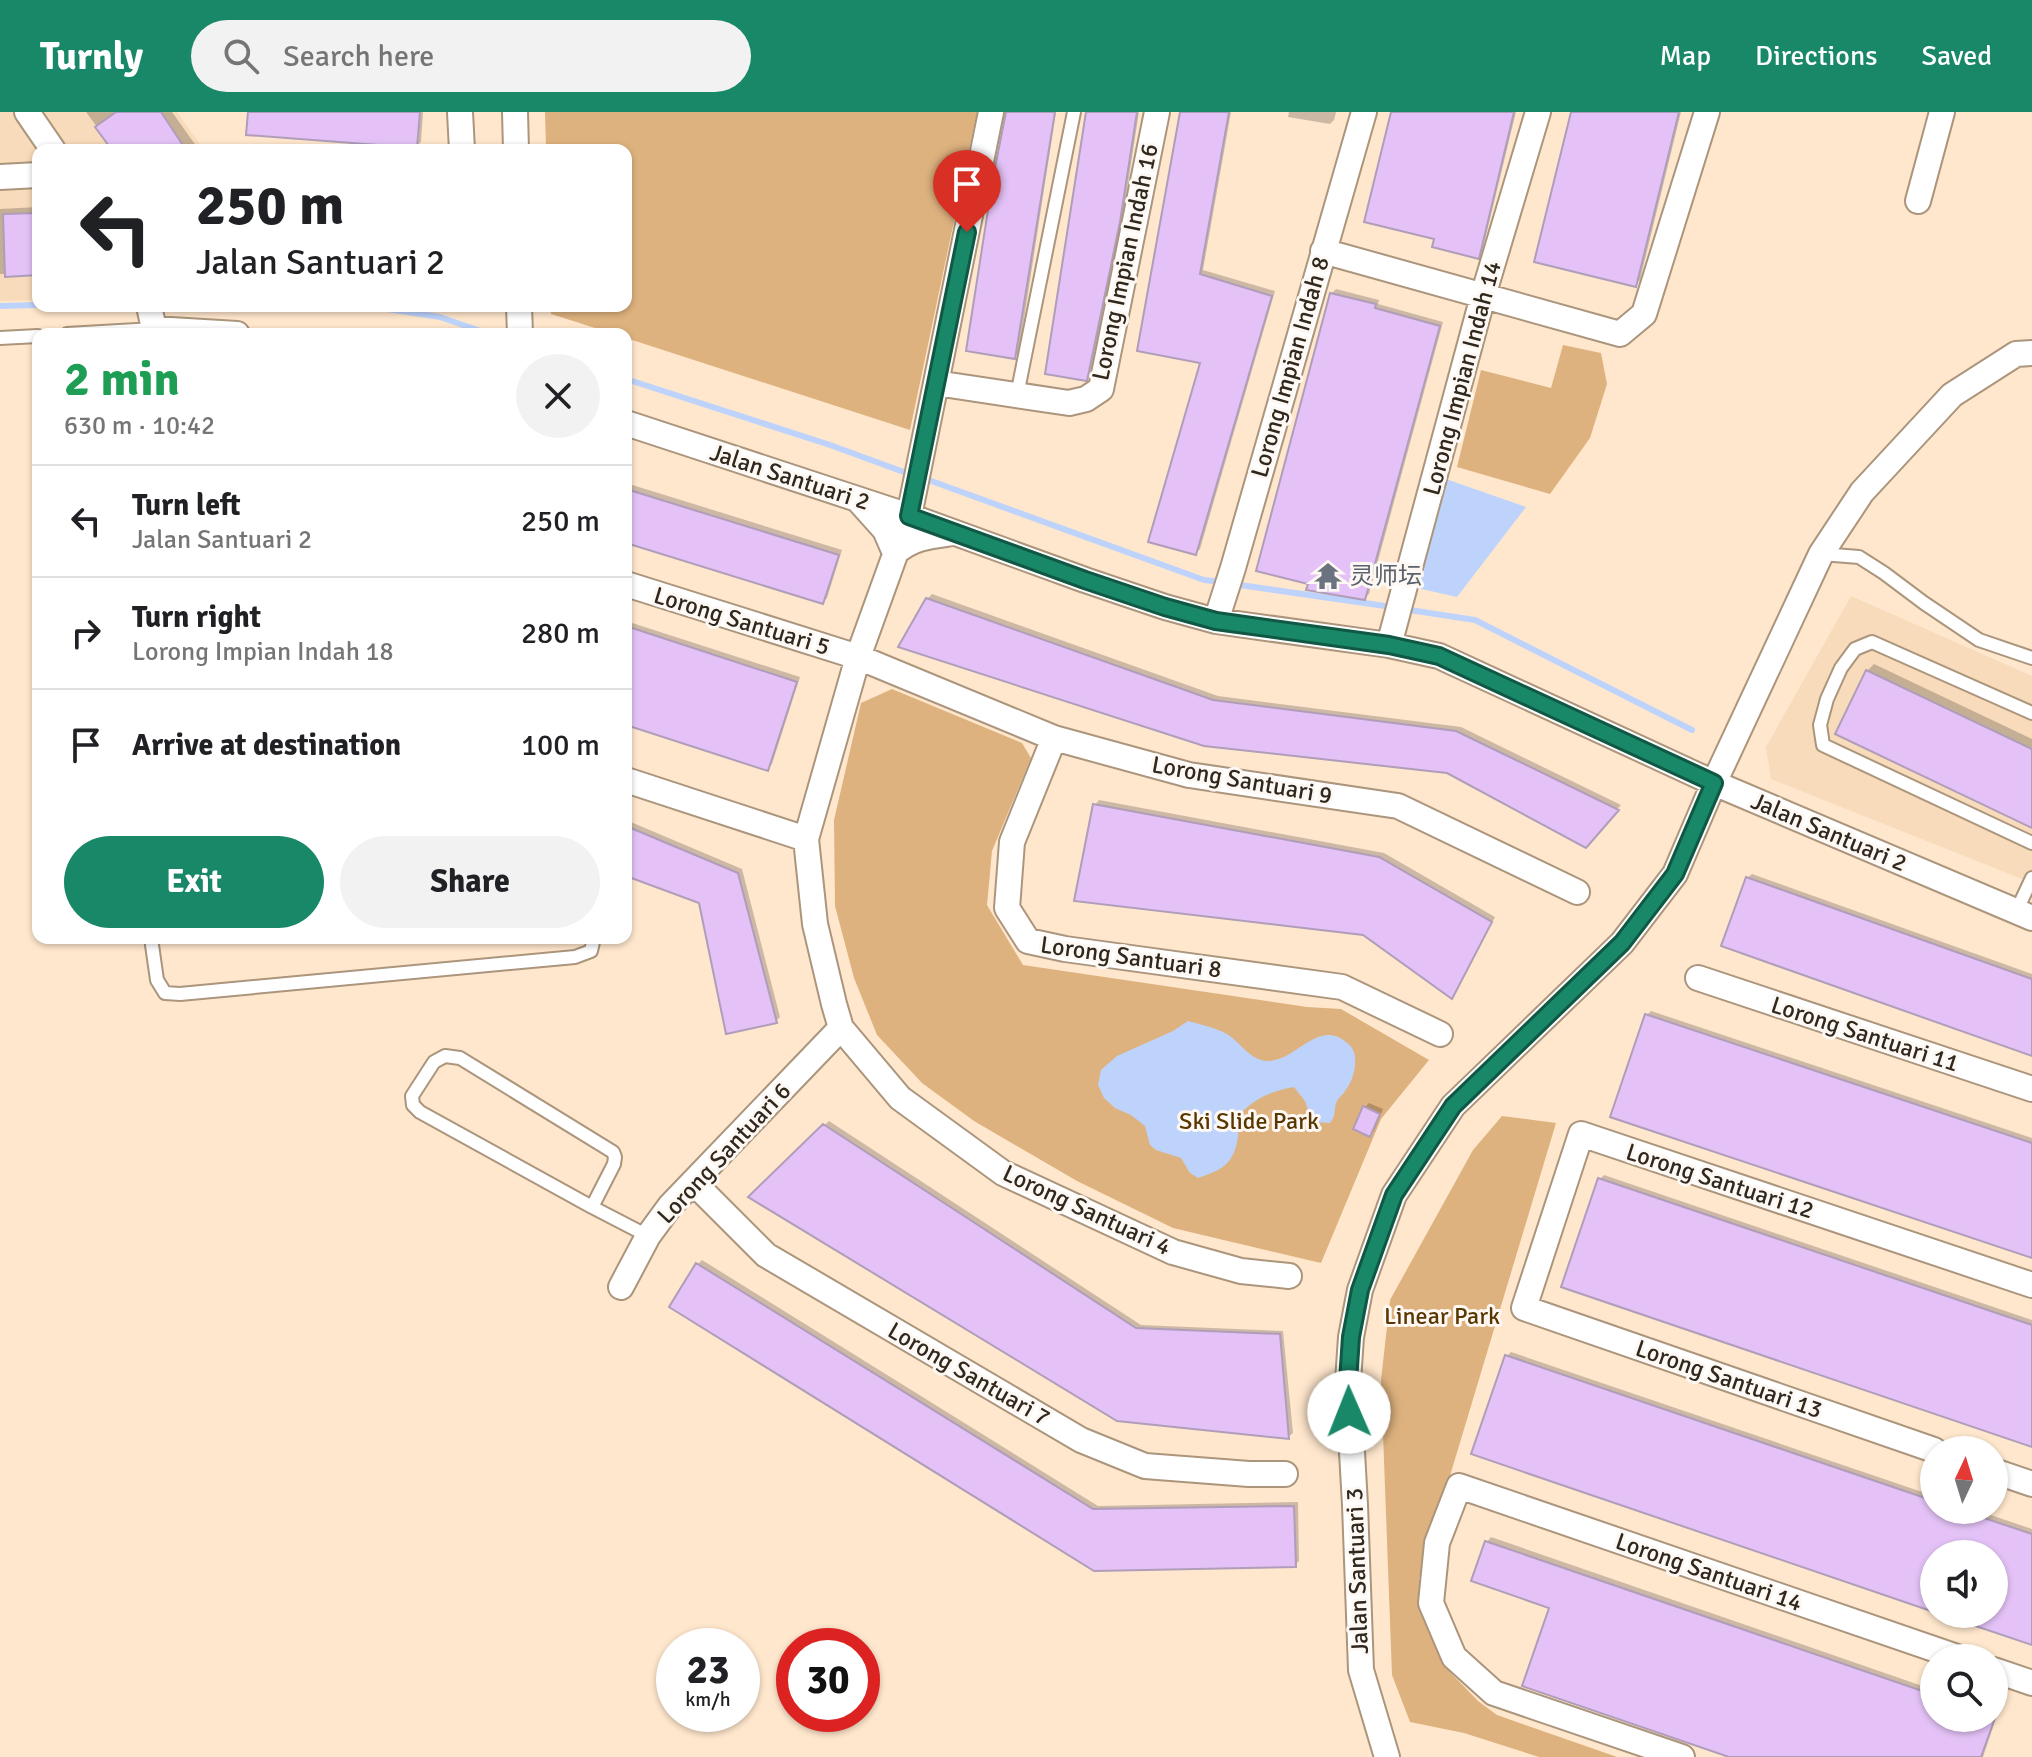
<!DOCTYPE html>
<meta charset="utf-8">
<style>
:root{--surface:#fff;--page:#f2f2f2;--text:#202124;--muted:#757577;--line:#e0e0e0;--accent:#188868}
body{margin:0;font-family:Signika,"Noto Sans SC",sans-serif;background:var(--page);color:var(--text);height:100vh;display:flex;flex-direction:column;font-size:30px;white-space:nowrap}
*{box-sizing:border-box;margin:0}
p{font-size:26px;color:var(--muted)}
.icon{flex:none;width:44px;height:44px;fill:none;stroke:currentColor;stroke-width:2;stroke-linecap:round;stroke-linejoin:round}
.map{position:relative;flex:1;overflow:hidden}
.drawer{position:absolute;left:32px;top:216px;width:600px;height:616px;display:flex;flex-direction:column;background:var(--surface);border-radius:16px;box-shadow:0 2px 6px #0004}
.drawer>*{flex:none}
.banner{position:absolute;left:32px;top:32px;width:600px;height:168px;border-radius:16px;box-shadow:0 2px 6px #0004;background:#fff;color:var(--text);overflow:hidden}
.needle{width:52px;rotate:4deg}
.buttons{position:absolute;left:1920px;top:1324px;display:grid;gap:16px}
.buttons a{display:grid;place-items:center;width:88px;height:88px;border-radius:50%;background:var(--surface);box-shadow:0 2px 6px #0004;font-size:40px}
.speed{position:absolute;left:656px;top:1516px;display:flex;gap:16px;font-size:40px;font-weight:700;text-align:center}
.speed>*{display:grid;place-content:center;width:104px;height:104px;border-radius:50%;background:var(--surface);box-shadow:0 2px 6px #0004;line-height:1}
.speed small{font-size:20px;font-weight:400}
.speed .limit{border:12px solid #d22;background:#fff;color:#111}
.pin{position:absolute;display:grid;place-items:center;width:68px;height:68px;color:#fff;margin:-82px -34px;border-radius:50% 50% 50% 0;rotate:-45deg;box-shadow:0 0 8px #0007}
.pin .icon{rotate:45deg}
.me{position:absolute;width:88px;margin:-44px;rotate:359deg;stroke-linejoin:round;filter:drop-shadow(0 0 6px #0008)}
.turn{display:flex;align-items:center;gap:28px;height:168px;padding:0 32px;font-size:36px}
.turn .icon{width:104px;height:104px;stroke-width:2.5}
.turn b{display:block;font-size:56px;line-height:68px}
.round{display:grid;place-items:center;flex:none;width:84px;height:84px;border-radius:42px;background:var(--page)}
.summary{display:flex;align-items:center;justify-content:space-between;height:136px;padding:0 32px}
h1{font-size:48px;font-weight:700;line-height:60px;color:#1e9e55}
.button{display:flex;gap:16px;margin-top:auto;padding:16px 32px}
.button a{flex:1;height:92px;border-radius:48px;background:var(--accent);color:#fff;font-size:32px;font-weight:700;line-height:92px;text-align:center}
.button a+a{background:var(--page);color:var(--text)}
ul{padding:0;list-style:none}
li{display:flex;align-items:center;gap:24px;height:112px;padding:0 32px;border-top:2px solid var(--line)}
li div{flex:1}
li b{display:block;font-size:30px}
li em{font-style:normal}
header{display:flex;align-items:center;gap:48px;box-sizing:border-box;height:112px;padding:0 40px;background:var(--accent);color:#fff}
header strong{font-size:38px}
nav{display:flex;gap:44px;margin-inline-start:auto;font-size:28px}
.search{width:560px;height:72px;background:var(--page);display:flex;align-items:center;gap:20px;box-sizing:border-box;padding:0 28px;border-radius:44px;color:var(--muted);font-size:30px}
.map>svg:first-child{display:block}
</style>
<header>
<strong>Turnly</strong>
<div class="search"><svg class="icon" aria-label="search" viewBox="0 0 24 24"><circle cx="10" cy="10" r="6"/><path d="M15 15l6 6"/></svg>Search here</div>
<nav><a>Map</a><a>Directions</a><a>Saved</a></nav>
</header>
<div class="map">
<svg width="2032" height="1645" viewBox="0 0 2032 1645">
<rect width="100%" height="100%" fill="#ffe7cd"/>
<path fill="#f7dbba" d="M0 0H177L204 38H38V188L0 189Z
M1851 484 2032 564V771L1771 667 1766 635Z"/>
<path fill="#deb27e" d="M545 0H977L910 318 626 226V222H614L551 202V194H626V38H546Z
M1563 233 1601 241 1607 272 1590 326 1550 382 1457 355 1481 258 1551 276Z
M892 577 1022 631 1031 646 992 739 987 793 1023 853 1307 895 1341 897 1429 948 1381 1007 1321 1151 1173 1116 1077 1069 974 1009 922 971 877 923 854 866 835 794 834 708 861 591Z
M1502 1004 1556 1011 1419 1467 1445 1555 1478 1589 1497 1603 1617 1645H1539L1464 1621 1410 1610 1392 1563 1381 1268 1390 1188 1473 1038Z"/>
<path fill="#bed3fc" d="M1446 367 1526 395 1457 485 1417 476Z
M1188 909C1199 912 1212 915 1223 920 1239 927 1249 949 1268 949 1296 949 1318 907 1346 930 1353 935 1356 942 1355 951 1355 961 1351 971 1345 979 1343 983 1339 985 1337 989 1333 998 1337 1002 1330 1011L1316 1010 1310 1003 1305 989 1294 975C1271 979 1254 987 1238 1004 1237 1011 1239 1018 1238 1025 1234 1052 1222 1058 1198 1066L1190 1061 1181 1046 1156 1038 1150 1033 1145 1014 1131 1003 1115 996 1104 986 1098 973 1101 958 1117 944 1173 919Z"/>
<path fill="#0003" d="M86 0H172L199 38H114Z
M250 0H423L421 30 416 34Z
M1007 0H1056L1019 240 1014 244Z
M1088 0H1139L1123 104 1090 262 1086 266Z
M1182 0H1231L1203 158 1275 179 1200 437 1195 441 1203 249Z
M1289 0H1336L1334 8 1330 12 1288 5Z
M1393 0H1516L1482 140 1478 144Z
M1573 0H1681L1640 168 1636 172Z
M38 95V161L0 162V97Z
M1336 177 1379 188 1378 192 1443 210 1369 482 1364 486 1331 182Z
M626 371 842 438 827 486 823 490 626 429Z
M932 482 1218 584 1461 615 1621 693 1585 734 1447 659 1204 632 927 487Z
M626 509 800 565 772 652 768 656 626 611Z
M1874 552 2032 627V708L1867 559Z
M1099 688 1384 741 1495 805 1455 880 1364 821 1095 693Z
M626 708 742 757 780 905 776 909 700 790 626 762Z
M1752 762 2032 862V942L1747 766Z
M1651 899 2032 1026V1144L1647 903Z
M1369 991 1383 997 1374 1019 1369 1023 1365 995Z
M829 1009 1141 1213 1283 1219 1293 1321 1288 1325 751 1084Z
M1604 1063 2032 1208V1332L1600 1067Z
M702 1148 1098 1394 1298 1390 1299 1449 1295 1453 1095 1457 698 1152Z
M1511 1240 1934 1384V1398H1976L2032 1417V1531L1947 1502H1994V1442H1934V1497L1507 1244Z
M1491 1425 1934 1578V1606H1994V1599L1998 1600 1983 1645H1735L1551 1495 1487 1430Z"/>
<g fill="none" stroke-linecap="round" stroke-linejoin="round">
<path stroke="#bed3fc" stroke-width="6" d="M0 194 38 193
M368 194 440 205 489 222
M626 267 830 333 912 363
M923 366 1204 468 1222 470
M1233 472 1392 495
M1403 497 1475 508 1692 618"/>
</g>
<path fill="#e4c2f7" stroke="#af9db9" stroke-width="2" d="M116 0H161L186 38H112L95 15Z
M248 0H420L417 36 246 23Z
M1006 0H1055L1015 247 966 239 993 66Z
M1086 0H1137L1120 110 1087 269 1045 262Z
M1180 0H1229L1200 162 1272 184 1196 443 1148 430 1200 251 1137 239Z
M1391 0H1514L1479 147 1432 135 1434 127 1364 110Z
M1571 0H1679L1636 175 1534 150Z
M38 101V163L5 165 3 102Z
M1330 181 1376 192 1375 196 1440 214 1365 488 1306 478 1308 472 1256 459Z
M626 377 839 443 823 492 626 431Z
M926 486 1213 588 1456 619 1619 698 1586 736 1447 661 1204 634 898 535Z
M626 514 797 570 768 659 626 613Z
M1866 558 2032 637V716L1835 622Z
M1093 692 1379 745 1492 810 1452 887 1363 823 1074 789Z
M626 714 738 761 777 911 726 922 699 791 626 764Z
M1746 765 2032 867V944L1721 834Z
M1645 902 2032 1031V1146L1610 1005Z
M1363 994 1380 1002 1370 1025 1353 1017Z
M823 1012 1136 1216 1280 1222 1289 1327 1117 1309 748 1085Z
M1598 1066 2032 1213V1335L1561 1175Z
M696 1151 1093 1397 1294 1394 1296 1455 1094 1459 669 1195Z
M1505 1243 1934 1389V1398H1960L2032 1422V1533L1949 1505 1950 1502H1994V1442H1934V1500L1471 1342Z
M1485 1429 1934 1583V1606H1995L1981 1645H1729L1522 1574 1549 1496 1471 1469Z"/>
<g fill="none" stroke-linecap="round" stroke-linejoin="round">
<g stroke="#ab957c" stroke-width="16">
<path id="lane" d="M67 222 154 217
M0 226 38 224
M1017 283 1074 0
M1821 442 1859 445 1884 461 1924 491 1979 528 2032 546
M2032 601 1872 530 1855 537 1841 556 1827 587 1820 613 1823 633 2032 731
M2016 800 2032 766
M151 826 157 868 165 881 180 882 575 845 591 839 594 826
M592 1095 614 1052 615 1045 613 1040 460 946 445 944 434 950 412 984 413 993 420 1000 592 1095 648 1124"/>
</g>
<g stroke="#ab957c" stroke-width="28">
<path id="street" d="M27 0 53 38
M460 0 462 38
M515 0 516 38
M991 0 909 404 858 545 806 727 815 812 834 892 841 916 900 986 1003 1061 1173 1140 1241 1159 1289 1164
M0 65 38 63
M1918 89 1942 0
M1323 139 1620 222 1644 202 1707 0
M149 194 154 217 237 222
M519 194 520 222
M936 271 1069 291 1086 287 1101 277 1157 0
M626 311 909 404 1085 468 1165 495 1216 509 1389 533 1439 544 1714 671 2032 806
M859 389 885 418 895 441C913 425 931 424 953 421
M626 472 858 545 1054 626 1189 663 1398 694 1577 780
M1216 509 1233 456 1364 0
M1389 533 1483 184 1538 0
M1054 626 1012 730 1007 796 1028 829 1065 837 1342 875 1440 922
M626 668 806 727
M1698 866 2032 977
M693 1070 766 1143 1081 1328 1145 1354 1249 1362H1285
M621 1175 648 1124 670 1094 841 916
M1934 1338 1524 1196 1581 1022 2032 1173
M1994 1359 2032 1372
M1994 1558 2032 1571
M1387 1645 1361 1558 1355 1393 1348 1269 1351 1225 1360 1178 1394 1083 1453 994 1622 831 1675 762 1714 671 1821 442 1862 380 1952 283 2016 242 2032 241
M1682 1645 1494 1581 1454 1545 1431 1491 1437 1431 1459 1374 1960 1546"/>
</g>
<use href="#lane" stroke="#fff" stroke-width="12"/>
<use href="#street" stroke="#fff" stroke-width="24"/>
</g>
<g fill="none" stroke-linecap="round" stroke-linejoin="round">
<g stroke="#105844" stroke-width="20">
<path id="route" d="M967 120 909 404 1085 468 1165 495 1216 509 1389 533 1439 544 1714 671 1675 762 1622 831 1453 994 1394 1083 1360 1178 1351 1225 1348 1269 1349 1300"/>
</g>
<use href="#route" stroke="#188868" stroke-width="14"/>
</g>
<defs>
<g id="temple-bare" transform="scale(2.16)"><path d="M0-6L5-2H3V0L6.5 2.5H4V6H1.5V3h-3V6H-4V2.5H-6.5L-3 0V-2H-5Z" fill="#6b7280" stroke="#fdf8f3" stroke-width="2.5" paint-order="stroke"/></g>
</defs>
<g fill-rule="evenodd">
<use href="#temple-bare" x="1328" y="464"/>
</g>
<g text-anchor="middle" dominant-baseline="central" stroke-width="6" stroke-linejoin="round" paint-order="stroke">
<g font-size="24" fill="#30271d" stroke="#fdf8f3">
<text transform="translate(1125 150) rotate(-78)">Lorong Impian Indah 16</text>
<text transform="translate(1290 255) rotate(-74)">Lorong Impian Indah 8</text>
<text transform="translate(1462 266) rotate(-75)">Lorong Impian Indah 14</text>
<text transform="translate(790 365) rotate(18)">Jalan Santuari 2</text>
<text transform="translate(742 509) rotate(17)">Lorong Santuari 5</text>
<text transform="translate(1242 668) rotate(10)">Lorong Santuari 9</text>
<text transform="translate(1829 720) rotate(23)">Jalan Santuari 2</text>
<text transform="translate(1131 845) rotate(8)">Lorong Santuari 8</text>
<text transform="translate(1865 922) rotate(18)">Lorong Santuari 11</text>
<text transform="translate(724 1041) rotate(-47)">Lorong Santuari 6</text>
<text transform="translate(1720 1069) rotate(18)">Lorong Santuari 12</text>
<text transform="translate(1087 1098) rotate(25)">Lorong Santuari 4</text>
<text transform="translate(969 1262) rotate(30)">Lorong Santuari 7</text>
<text transform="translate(1729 1267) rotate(19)">Lorong Santuari 13</text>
<text transform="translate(1357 1459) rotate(-92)">Jalan Santuari 3</text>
<text transform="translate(1709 1460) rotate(19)">Lorong Santuari 14</text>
</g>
<g font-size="24" fill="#5b616d" stroke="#fdf8f3" text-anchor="start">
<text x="1350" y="464">灵师坛</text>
</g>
<g font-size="24" fill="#593701" stroke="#fdf8f3">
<text x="1249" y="1009">Ski Slide Park</text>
<text x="1442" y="1204">Linear Park</text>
</g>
</g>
</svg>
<div class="buttons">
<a><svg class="needle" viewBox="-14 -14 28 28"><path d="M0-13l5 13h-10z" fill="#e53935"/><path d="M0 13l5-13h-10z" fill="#757577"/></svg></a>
<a><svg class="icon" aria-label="sound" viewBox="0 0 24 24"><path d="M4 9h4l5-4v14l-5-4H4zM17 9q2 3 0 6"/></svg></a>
<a><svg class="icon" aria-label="search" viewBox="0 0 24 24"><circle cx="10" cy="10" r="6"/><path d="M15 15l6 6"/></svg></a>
</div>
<div class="speed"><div>23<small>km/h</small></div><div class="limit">30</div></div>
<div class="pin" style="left:967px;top:120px;background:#d93025"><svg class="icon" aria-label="arrive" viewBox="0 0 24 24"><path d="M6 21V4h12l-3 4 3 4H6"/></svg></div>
<svg class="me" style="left:1349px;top:1300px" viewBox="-20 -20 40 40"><circle r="19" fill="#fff"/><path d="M0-13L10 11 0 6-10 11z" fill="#188868"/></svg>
<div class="banner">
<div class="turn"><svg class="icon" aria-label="left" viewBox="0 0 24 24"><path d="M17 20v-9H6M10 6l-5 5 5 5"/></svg><div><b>250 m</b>Jalan Santuari 2</div></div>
</div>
<section class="drawer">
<div class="summary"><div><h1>2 min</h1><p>630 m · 10:42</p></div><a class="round"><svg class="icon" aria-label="close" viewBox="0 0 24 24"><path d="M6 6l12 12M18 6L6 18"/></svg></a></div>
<ul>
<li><svg class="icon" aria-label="left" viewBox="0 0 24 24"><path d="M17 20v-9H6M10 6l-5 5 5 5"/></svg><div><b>Turn left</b><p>Jalan Santuari 2</p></div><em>250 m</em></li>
<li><svg class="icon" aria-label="right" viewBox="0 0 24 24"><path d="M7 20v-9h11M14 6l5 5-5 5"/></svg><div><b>Turn right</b><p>Lorong Impian Indah 18</p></div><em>280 m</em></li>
<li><svg class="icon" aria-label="arrive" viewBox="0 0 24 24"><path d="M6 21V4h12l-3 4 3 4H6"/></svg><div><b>Arrive at destination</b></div><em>100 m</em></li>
</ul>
<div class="button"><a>Exit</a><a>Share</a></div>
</section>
</div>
